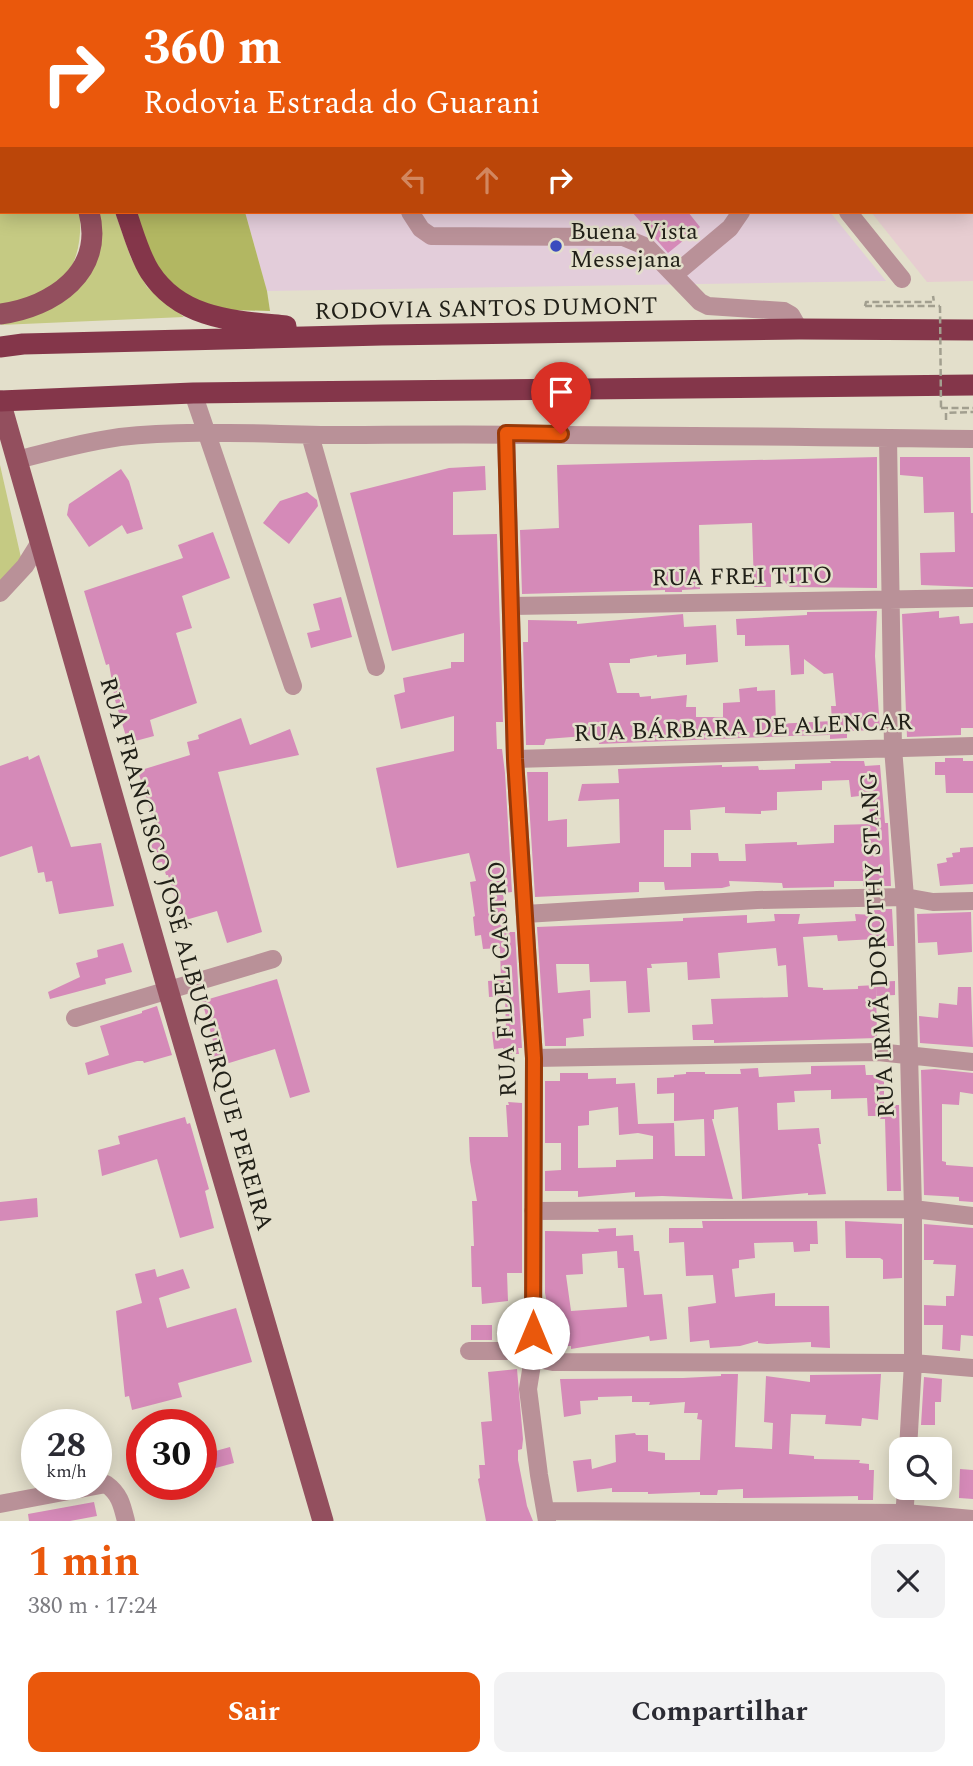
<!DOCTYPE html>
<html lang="pt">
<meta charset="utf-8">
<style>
:root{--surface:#fff;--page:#f2f2f3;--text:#2b2b33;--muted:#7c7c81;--accent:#ea580c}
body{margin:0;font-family:Spectral,serif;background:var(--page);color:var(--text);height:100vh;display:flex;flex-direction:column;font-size:26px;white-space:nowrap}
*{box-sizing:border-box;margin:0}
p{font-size:23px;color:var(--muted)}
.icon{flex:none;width:38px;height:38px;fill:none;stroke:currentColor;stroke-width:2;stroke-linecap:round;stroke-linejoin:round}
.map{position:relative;height:1521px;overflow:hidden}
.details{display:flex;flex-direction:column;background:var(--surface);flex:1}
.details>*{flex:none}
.guide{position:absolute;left:0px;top:0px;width:973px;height:214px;box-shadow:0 4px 18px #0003;background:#ea580c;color:#fff;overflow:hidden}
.controls{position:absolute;left:889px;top:1437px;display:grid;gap:14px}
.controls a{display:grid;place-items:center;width:63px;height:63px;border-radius:14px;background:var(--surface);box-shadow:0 4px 18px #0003;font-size:35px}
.speed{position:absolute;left:21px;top:1409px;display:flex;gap:14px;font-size:35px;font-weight:700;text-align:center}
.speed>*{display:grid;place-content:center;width:91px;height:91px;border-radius:50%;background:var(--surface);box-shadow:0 4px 18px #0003;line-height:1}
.speed small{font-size:18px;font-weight:400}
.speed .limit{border:10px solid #d22;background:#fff;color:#111}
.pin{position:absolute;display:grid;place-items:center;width:60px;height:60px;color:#fff;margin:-72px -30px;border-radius:50% 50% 50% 0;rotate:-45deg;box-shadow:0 0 7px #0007}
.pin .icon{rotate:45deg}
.me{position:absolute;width:77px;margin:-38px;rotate:0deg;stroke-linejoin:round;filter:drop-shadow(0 0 5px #0008)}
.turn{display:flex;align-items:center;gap:24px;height:147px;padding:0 28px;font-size:32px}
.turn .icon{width:91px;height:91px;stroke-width:2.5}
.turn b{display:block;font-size:49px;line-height:60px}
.lanes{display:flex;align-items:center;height:66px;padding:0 28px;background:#0003;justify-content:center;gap:35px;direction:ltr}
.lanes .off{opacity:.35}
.round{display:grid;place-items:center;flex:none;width:74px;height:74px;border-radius:14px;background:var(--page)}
.head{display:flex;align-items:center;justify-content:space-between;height:119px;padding:0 28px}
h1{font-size:42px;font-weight:700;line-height:52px;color:var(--accent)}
.primary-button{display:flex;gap:14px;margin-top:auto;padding:14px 28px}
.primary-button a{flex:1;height:80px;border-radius:14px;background:var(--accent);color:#fff;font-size:28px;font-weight:700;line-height:80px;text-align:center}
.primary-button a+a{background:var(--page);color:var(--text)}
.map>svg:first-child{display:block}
</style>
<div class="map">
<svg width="973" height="1521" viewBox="0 0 973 1521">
<rect width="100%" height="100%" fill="#e3dfcb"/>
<path fill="#e3cdda" d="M186 0H658L660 2H187Z
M245 212H830L886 281 267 291Z"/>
<path fill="#e7cdd1" d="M700 0H973V281L927 282 871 212H971V2Z"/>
<path fill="#c5ca83" d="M0 156H2V212H80C82 245 76 279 42 296 30 302 13 303 0 306Z
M97 212H115L131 258 147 287 184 317 0 325C31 314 69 309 86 276 92 264 94 227 97 212Z
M0 465 22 562 0 586Z"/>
<path fill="#b2b762" d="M133 212H245L267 291 270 311 231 310 210 307 179 293 149 256Z"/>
<path fill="#d58ab8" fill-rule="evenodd" d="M632 212H688L700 227 668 253Z
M877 457V588L790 587 771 570V587H754L752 523 699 525 700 589 682 590V592H665V590L522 594 520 530 559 528 557 465Z
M900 457H970L971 513H973V587L921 585 920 553 955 552 954 512 924 513 923 477 900 475Z
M485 466 486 490 453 492V535L497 534 503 722H496L497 749H502L505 773 512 892 503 893 508 932H515L522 1048H518L519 1054H504L503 1048 494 1049 492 1032 506 1030 505 996 489 997 488 981 501 980 500 948 483 949 481 935 475 936 473 917 475 916 470 882 476 881 469 853 397 868 376 768 454 751V716L401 729 394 695 405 692 403 678 451 668V662H464V633L392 651 350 493 449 468Z
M121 469 129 481 143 529 127 534 122 525 89 547 67 515 69 504Z
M307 492 317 500 318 506 289 544 263 523 280 501Z
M213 532 230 578 182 596 192 628 176 633 197 703 150 720 154 736 128 743 115 700 109 664 106 665 84 591 183 558 178 545Z
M341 597 352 637 311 648 307 633 320 630 313 604Z
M877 611 875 656 880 730 847 731V738L830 739V735L789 736 599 744 598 735 546 739 544 745H526L523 642H528V620L577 621V624L683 614 684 627 716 625 718 662 686 665V654L657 657V655L630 659V663H609L617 693H639L640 697 651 696V699L687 695 686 707H696V717H723V703L740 702 739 689 757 687V691L775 690 776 724 832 721 831 706H836L833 673 824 674 804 659V674L791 675 789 645 745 646V635H737L736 619 807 615V612Z
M939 611V618L959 616 960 624 973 623V728H961V735L907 737 902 614Z
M241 718 250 745 290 729 299 755 218 772 262 932 227 943 217 911 182 921 168 875H166L162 862 156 863 150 844 152 843 148 831 156 829 138 771 190 755 187 742 199 739 198 735Z
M39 755 71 847 101 843 114 906 59 914 52 881 46 882 44 872 38 873 32 846 0 857V766L28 756 29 760Z
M945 758H963V761H973V793H946L945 775H935V762H945Z
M830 761H864L865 766 880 765 885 823H888L891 886H863V881H834V887L783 888 782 883 729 881 730 886 722 888 665 890 664 882H639V892L535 897 527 772H548V821L567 819V847L620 843 619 799 578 801 582 784 619 783 618 769 722 765V767L758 766 759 770 795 769V764L831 763ZM849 780 851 797 868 795 871 824 834 825V843L797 845V842L745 844 746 861H719L718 853H691V867H664V830H691L690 810 725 807V813L761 814V811L777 810V792L822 790V781Z
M973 847V884L940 886 937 864 947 862 946 858 953 857 952 853 960 852V848Z
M874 909H892L894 946H875V939L838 941 837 935 803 937 808 987 823 988V990L858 989V986L876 985 877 1038 714 1043V1040H693L692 1025 713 1024 711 999 788 997 786 965 778 966 776 948 718 953 720 978 688 980 687 962 651 964 652 968H647L650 1012 628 1013 626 981 590 982 589 964H556L558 993 590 990 591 1018 583 1019 584 1036 566 1038V1046H545L537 927 683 921V918L747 915V923L775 921 774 914H800L798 924 856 921 855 914 874 915Z
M971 912 972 952 938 955 937 942 918 943 917 914Z
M123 943 132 972 105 979 106 984 50 999 48 992 80 977 76 963 98 957 97 950Z
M277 979 310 1092 290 1098 275 1049 216 1067 209 1042 213 1041 202 1001Z
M895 981V995L876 996V982Z
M958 987H971L973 1047 920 1043 919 1016 938 1018 939 1003 957 1005Z
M157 1006 172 1055 144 1063 143 1061H137L88 1075 85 1063 109 1055 100 1026 142 1013V1011Z
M865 1065 866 1075H884V1105H899L901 1191H887L885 1119H879V1116H868L867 1098 831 1099V1090L794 1091 795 1102 777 1103 778 1130 819 1128 821 1144H818L826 1194 808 1195V1193L742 1199 738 1107 714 1110V1119H712L733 1199 662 1196 635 1197V1192L578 1197V1191H545V1171L561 1170V1143H545V1081H560V1073H588V1079L616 1078V1084L635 1083 638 1124 674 1123 675 1156H705L704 1119 674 1121V1093L657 1094V1078L674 1077V1075L686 1074V1072H705V1074H741L740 1069 758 1068 759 1077 776 1076 811 1074V1066ZM618 1107 619 1135 638 1133 653 1136V1159L616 1160V1167L578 1168V1126L589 1125V1111Z
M935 1069 973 1073V1094L960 1092 959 1105 942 1104V1161L946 1162V1165L973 1167V1202L959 1201V1197L924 1195 921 1070Z
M508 1102 522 1103V1273H507L508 1301 482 1304 481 1287H472L471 1246H474L472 1201H477L470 1161 469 1137H508L506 1105H509Z
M185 1117 187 1124 190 1123 209 1189 205 1191 214 1228 180 1238 157 1159 102 1176 98 1150 120 1144 118 1136Z
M37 1198 38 1217 0 1221V1202Z
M702 1221H817L818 1244H810V1251L794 1252 793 1242 754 1243 755 1258 739 1260V1268L732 1269 735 1297 775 1293V1306H829L830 1348 811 1347V1342L767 1344 758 1343V1341L740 1346 710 1348 709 1340 690 1342 688 1307 716 1303 713 1275 686 1276 684 1242 669 1243V1228H703Z
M845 1221 902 1224V1278L883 1279V1260L880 1258H846Z
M924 1224 973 1228V1336L961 1335 960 1351 942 1349 943 1325H924V1305L946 1306V1296H954L956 1265 933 1264 934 1260H924Z
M616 1228V1236L633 1235 634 1251H639L644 1295 662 1294 667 1339 650 1341 649 1336 571 1349V1346H555L545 1293V1231L599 1232 598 1229ZM617 1251 618 1268H624L627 1307 571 1311 566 1275 583 1274 582 1254Z
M155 1269 157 1277 183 1269 190 1288 159 1298 167 1328 236 1308 252 1362 178 1383 182 1397 132 1410 129 1396 125 1397 116 1311 142 1303 135 1274Z
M471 1325H492V1340H471Z
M517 1369 523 1439 522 1449 518 1450V1460L527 1506 533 1521H486L478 1479 480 1478 479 1465H485L481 1422 492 1421 488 1372Z
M721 1374H738L735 1447 772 1449 773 1423 764 1422 766 1376 810 1382V1375L881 1374 878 1420 862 1418 861 1426 825 1424 826 1415 791 1414 789 1454 814 1456V1459L860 1460 859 1463 869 1464V1470H874L873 1500H858V1496L743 1498V1489L718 1490 717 1495H700V1492L648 1494V1492H612V1488L577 1492 573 1461 591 1459 592 1469 616 1462 615 1435 635 1433 636 1435H648V1451L665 1453V1460H700L702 1420 697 1419 698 1413H684L685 1402 649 1405 650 1402H632V1396L598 1397V1400L580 1401 581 1414 564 1417 560 1379 683 1378 721 1376Z
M924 1377 942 1379 941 1402H935V1425H921Z
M230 1447 234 1463 201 1472V1455Z
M960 1469 973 1470V1499L959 1498Z
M94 1502 97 1516 70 1521H29L28 1514Z"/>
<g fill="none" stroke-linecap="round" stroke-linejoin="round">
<path stroke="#a29f8f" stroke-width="2.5" stroke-dasharray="7 3.5" stroke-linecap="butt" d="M865 306 866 302H934L933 296
M865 306H940
M941 408H973
M946 420V413L973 412"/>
<path stroke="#b99198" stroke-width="18" d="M679 0 680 2
M727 0 728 2
M221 2 223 0
M971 111 973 109
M971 166 973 168
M410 212 421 229 431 236 623 237 647 247 700 302 708 306 784 311 791 315 799 329
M848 212 902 279
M674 275 730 228 741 212
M193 393 293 686
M506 433 515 759 534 1058 533 1358 528 1389 539 1475 547 1521
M310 435 376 667
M888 438 893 748 905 897 913 1209V1363L908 1449
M17 460C51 451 85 442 120 437 197 428 285 436 364 435 567 433 770 437 973 439
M0 593 25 566 40 542
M512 606 973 598
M515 759 973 746
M525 914 757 900 905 897 933 902 973 901
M75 1018 273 959
M534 1058 878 1052 973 1062
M533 1211 913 1209 973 1216
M469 1351H521L533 1358 553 1362 913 1363 973 1368
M0 1504 106 1484C120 1494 122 1505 126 1521
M546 1511 905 1513 973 1519
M904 1521 906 1488"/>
<path stroke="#934f5e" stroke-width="21" d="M71 2 75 0
M122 2 125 0
M0 38 2 37
M0 91 2 90
M0 147H2
M0 314C53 307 105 272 89 212
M0 401 168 990 323 1521"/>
<path stroke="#84364a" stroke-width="21" d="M126 212C133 231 139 255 150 272 181 320 236 321 286 326
M0 347 23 344 382 335 799 329 973 330
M0 401 193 393 973 385"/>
<path stroke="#a29f8f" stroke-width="2.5" stroke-dasharray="7 3.5" stroke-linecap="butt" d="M940 306 941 408"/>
</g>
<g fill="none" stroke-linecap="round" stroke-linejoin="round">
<g stroke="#983908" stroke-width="18">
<path id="route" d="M533 1333 534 1058 515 759 506 433 561 434"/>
</g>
<use href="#route" stroke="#ea580c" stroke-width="12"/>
</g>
<circle fill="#3b4bbe" stroke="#e3dfcb" stroke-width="2.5" cx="556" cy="246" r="7"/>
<g text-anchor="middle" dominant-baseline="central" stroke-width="5" stroke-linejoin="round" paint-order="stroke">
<g font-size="24" fill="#212018" stroke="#e3dfcb" text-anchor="start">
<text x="570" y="232">Buena Vista<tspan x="570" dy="28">Messejana</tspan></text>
</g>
<g font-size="24" fill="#212018" stroke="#e3dfcb">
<text transform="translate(486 309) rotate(-1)">RODOVIA SANTOS DUMONT</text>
<text transform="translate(742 577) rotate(-1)">RUA FREI TITO</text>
<text transform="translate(743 728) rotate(-2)">RUA BÁRBARA DE ALENCAR</text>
<text transform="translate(878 945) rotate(-93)">RUA IRMÃ DOROTHY STANG</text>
<text transform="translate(186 954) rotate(74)">RUA FRANCISCO JOSÉ ALBUQUERQUE PEREIRA</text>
<text transform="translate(503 979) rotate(-93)">RUA FIDEL CASTRO</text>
</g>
</g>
</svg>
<div class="controls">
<a><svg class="icon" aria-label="search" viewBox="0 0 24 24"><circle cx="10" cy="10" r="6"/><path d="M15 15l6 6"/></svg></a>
</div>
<div class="speed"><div>28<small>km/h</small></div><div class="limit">30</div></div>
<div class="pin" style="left:561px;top:434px;background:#d93025"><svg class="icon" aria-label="arrive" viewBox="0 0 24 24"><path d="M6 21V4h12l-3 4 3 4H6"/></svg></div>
<svg class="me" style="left:533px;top:1333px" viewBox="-20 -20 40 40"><circle r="19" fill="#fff"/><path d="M0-13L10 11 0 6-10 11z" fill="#ea580c"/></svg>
<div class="guide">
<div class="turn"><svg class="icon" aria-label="right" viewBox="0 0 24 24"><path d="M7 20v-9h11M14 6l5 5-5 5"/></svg><div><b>360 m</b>Rodovia Estrada do Guarani</div></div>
<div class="lanes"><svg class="icon off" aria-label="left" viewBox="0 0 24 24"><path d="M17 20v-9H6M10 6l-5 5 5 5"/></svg><svg class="icon off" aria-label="ahead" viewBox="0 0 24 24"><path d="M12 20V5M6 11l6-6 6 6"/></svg><svg class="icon" aria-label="right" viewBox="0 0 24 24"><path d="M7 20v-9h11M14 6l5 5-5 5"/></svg></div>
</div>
</div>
<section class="details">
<div class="head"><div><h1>1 min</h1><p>380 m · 17:24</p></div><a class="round"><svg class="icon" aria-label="close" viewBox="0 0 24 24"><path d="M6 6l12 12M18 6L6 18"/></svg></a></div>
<div class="primary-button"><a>Sair</a><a>Compartilhar</a></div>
</section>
